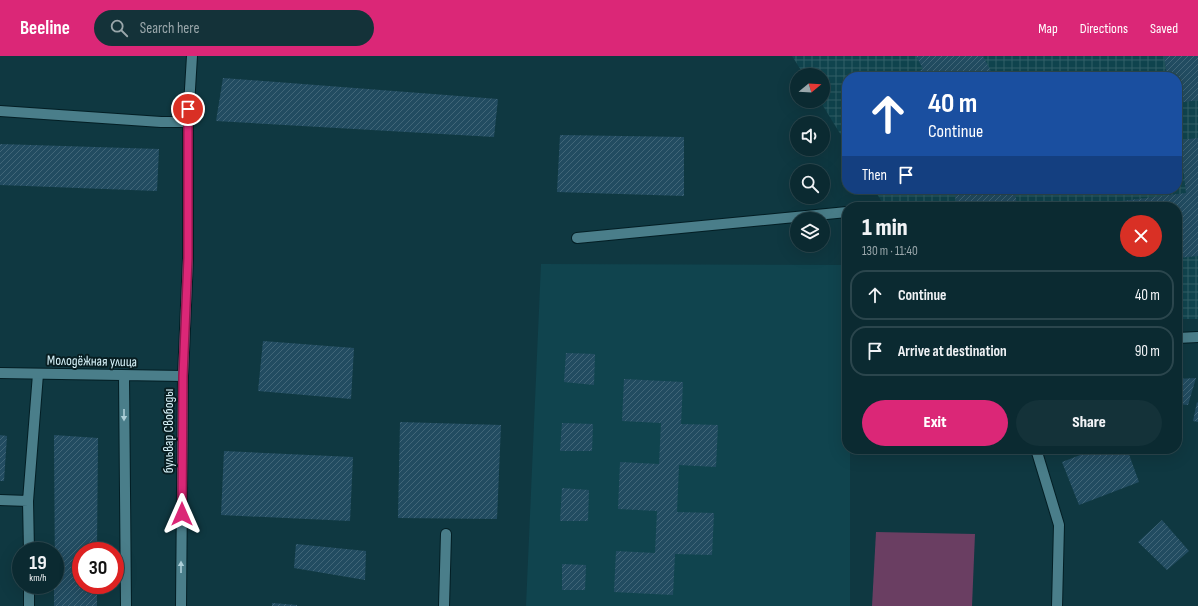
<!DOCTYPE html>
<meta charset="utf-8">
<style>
:root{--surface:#0b2a31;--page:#143239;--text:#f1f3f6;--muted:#9aa7ab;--line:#2b464d;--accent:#db2777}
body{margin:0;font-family:"Sofia Sans Condensed",sans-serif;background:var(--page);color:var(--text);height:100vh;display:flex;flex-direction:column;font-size:15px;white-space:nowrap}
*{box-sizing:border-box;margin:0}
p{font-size:13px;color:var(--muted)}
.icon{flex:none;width:22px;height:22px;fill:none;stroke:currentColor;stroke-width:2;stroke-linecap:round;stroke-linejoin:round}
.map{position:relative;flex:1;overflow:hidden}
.details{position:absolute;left:842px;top:146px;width:340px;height:252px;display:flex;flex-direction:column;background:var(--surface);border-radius:16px;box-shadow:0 4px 16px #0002,0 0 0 1px var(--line)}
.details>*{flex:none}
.top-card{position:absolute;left:842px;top:16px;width:340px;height:122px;border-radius:16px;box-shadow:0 4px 16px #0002,0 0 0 1px var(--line);background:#1a4fa0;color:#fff;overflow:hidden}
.needle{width:26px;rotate:72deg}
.fabs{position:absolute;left:790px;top:12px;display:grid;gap:8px}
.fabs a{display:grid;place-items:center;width:40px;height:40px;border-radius:50%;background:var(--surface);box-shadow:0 4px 16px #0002,0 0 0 1px var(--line);font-size:20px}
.speed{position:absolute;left:12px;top:486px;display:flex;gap:8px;font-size:20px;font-weight:700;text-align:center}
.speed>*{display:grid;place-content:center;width:52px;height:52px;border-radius:50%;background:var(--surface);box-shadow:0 4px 16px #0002,0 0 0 1px var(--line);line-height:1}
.speed small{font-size:10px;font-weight:400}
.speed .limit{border:6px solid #d22;background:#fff;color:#111}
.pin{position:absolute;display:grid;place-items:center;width:34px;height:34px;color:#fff;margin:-17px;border:2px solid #fff;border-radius:50%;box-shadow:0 1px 4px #0007}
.me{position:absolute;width:44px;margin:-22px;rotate:0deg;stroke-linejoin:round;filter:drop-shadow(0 0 3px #0008)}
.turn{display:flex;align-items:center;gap:14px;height:84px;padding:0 20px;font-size:18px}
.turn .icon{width:52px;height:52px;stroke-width:2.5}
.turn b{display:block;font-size:28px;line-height:34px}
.then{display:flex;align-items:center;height:38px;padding:0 20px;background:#0003;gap:8px;font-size:15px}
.round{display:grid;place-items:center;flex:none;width:42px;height:42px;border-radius:21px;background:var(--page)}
.summary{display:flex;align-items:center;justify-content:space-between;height:68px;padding:0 20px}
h1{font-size:24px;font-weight:800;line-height:30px}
.cta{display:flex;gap:8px;margin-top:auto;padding:8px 20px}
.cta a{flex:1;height:46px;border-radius:24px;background:var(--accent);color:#fff;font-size:16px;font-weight:800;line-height:46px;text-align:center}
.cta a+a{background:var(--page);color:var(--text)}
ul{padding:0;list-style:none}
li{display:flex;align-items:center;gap:12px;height:50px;margin:0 8px 6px;padding:0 12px;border:2px solid var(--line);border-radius:16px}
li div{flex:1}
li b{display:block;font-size:15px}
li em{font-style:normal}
header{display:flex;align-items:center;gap:24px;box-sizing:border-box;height:56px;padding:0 20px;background:var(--accent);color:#fff}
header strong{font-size:19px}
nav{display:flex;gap:22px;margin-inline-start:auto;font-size:14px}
.search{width:280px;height:36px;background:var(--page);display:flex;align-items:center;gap:10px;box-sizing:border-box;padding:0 14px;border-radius:22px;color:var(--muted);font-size:15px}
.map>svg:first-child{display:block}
</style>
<header>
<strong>Beeline</strong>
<div class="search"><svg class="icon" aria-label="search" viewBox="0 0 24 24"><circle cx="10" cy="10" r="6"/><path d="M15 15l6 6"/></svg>Search here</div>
<nav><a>Map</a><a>Directions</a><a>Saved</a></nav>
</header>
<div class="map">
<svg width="1198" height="550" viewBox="0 0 1198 550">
<defs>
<pattern id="industrial-grid" width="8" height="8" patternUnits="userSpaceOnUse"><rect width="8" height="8" fill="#10444e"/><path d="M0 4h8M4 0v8" fill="none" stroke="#325f68"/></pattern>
<pattern id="building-hatch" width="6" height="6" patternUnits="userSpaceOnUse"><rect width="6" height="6" fill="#224c61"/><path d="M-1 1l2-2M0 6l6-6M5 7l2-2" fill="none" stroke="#416678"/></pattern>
</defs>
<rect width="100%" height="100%" fill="#0f3841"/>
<path fill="#10444e" d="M541 208 847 209V393H850V550H526Z"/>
<path fill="url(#industrial-grid)" d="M792 0H1198V263H1177V151H885L874 133H1177V21H847V89L820 45H823V19H804Z"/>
<path fill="#6a3e62" d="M876 476 975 478 972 550H872Z"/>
<path fill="url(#building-hatch)" d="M916 0H983L994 21H908L923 13Z
M1164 0H1198V44L1177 47V21H1167Z
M223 22 498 43 494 81 216 65Z
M560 79 684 81V140L557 136Z
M1198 82V200L1177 202V151H1074L1186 137 1180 84Z
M0 88 159 93 157 135 0 129Z
M954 133H1015L1017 151H957Z
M263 285 354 292 351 343 258 335Z
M566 297 595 298 594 329 564 326Z
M1196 322 1188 349 1177 348V323Z
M624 323 683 326 681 368 718 369 716 411 679 409 677 456 714 457 712 499 675 498 673 539 614 536 616 495 655 497 657 455 618 453 620 406 659 408 661 367 622 365Z
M1197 346 1198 347V366L1193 365Z
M400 366 501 369 497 463 398 462Z
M562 367 593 368 592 395H560Z
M0 379 7 380 4 425H0Z
M54 379 98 382 97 495H81V529H97V550H54V529H55Z
M1096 393H1127L1139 426 1079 449 1062 406Z
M224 395 353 401 350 465 221 459Z
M562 432 589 434 588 465H560Z
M1162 464 1189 495 1167 514 1138 486Z
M296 488 366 495 365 524 294 512Z
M562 508 586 509 585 534H562Z
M272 547 297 549V550H272Z"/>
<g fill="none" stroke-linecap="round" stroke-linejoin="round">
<g stroke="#031e24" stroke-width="12">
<path id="service" d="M0 55 161 66H188V202L183 320
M188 66 192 0
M577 182 847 156
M0 444 28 445 38 318
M28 445 29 495
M29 529V550
M444 550 446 478"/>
</g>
<g stroke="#031e24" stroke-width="12">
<path id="minor" d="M0 317 183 320 181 550
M124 320 126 550"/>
</g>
<g stroke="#031e24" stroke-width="12">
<path id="tertiary" d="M1177 282 1198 281
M1036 393 1059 469 1057 550"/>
</g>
<use href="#service" stroke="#4a7e8a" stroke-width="10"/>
<use href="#minor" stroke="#4a7e8a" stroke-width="10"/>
<use href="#tertiary" stroke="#4a7e8a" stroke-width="10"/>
</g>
<defs><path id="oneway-solid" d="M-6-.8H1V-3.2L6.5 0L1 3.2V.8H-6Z"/></defs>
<g fill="#adcfd8">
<use href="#oneway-solid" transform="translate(124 359) rotate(90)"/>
<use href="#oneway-solid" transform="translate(181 511) rotate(-90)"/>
</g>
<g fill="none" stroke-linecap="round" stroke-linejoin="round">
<g stroke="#8e194d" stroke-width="10">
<path id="route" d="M182 458 183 320 188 202V53"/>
</g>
<use href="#route" stroke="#db2777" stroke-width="7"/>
</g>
<g text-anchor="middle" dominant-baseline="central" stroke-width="4" stroke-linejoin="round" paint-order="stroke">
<g font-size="14" fill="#d7f2f9" stroke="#081e22">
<text transform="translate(92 305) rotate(1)">Молодёжная улица</text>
<text transform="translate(168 375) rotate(-90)">бульвар Свободы</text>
</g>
</g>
</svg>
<div class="fabs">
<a><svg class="needle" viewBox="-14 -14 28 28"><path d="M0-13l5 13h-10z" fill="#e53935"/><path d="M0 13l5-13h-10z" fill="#9aa7ab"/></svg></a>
<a><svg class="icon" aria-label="sound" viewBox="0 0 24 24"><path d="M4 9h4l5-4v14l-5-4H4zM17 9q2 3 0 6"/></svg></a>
<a><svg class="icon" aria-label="search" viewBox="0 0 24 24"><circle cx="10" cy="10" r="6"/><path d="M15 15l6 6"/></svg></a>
<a><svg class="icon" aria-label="layers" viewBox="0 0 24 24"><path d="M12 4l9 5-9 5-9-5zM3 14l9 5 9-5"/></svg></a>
</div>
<div class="speed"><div>19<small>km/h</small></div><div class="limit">30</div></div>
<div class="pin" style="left:188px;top:53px;background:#d93025"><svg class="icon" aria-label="arrive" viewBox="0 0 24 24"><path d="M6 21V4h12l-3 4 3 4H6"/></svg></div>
<svg class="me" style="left:182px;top:458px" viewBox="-20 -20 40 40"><path d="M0-17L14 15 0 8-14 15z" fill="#db2777" stroke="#fff" stroke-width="4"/></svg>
<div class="top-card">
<div class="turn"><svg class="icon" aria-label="ahead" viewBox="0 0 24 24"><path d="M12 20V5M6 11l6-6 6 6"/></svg><div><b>40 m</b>Continue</div></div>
<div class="then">Then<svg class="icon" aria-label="arrive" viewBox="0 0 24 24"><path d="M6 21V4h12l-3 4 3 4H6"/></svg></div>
</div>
<section class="details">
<div class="summary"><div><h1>1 min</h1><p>130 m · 11:40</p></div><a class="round" style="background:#d93025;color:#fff"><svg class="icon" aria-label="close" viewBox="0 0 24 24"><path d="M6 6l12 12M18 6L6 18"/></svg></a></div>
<ul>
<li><svg class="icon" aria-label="ahead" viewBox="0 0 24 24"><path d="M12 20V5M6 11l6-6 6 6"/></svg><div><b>Continue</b></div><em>40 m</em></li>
<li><svg class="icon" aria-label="arrive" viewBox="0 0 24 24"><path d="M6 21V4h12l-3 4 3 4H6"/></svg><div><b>Arrive at destination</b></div><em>90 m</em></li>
</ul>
<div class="cta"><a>Exit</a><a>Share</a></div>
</section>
</div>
